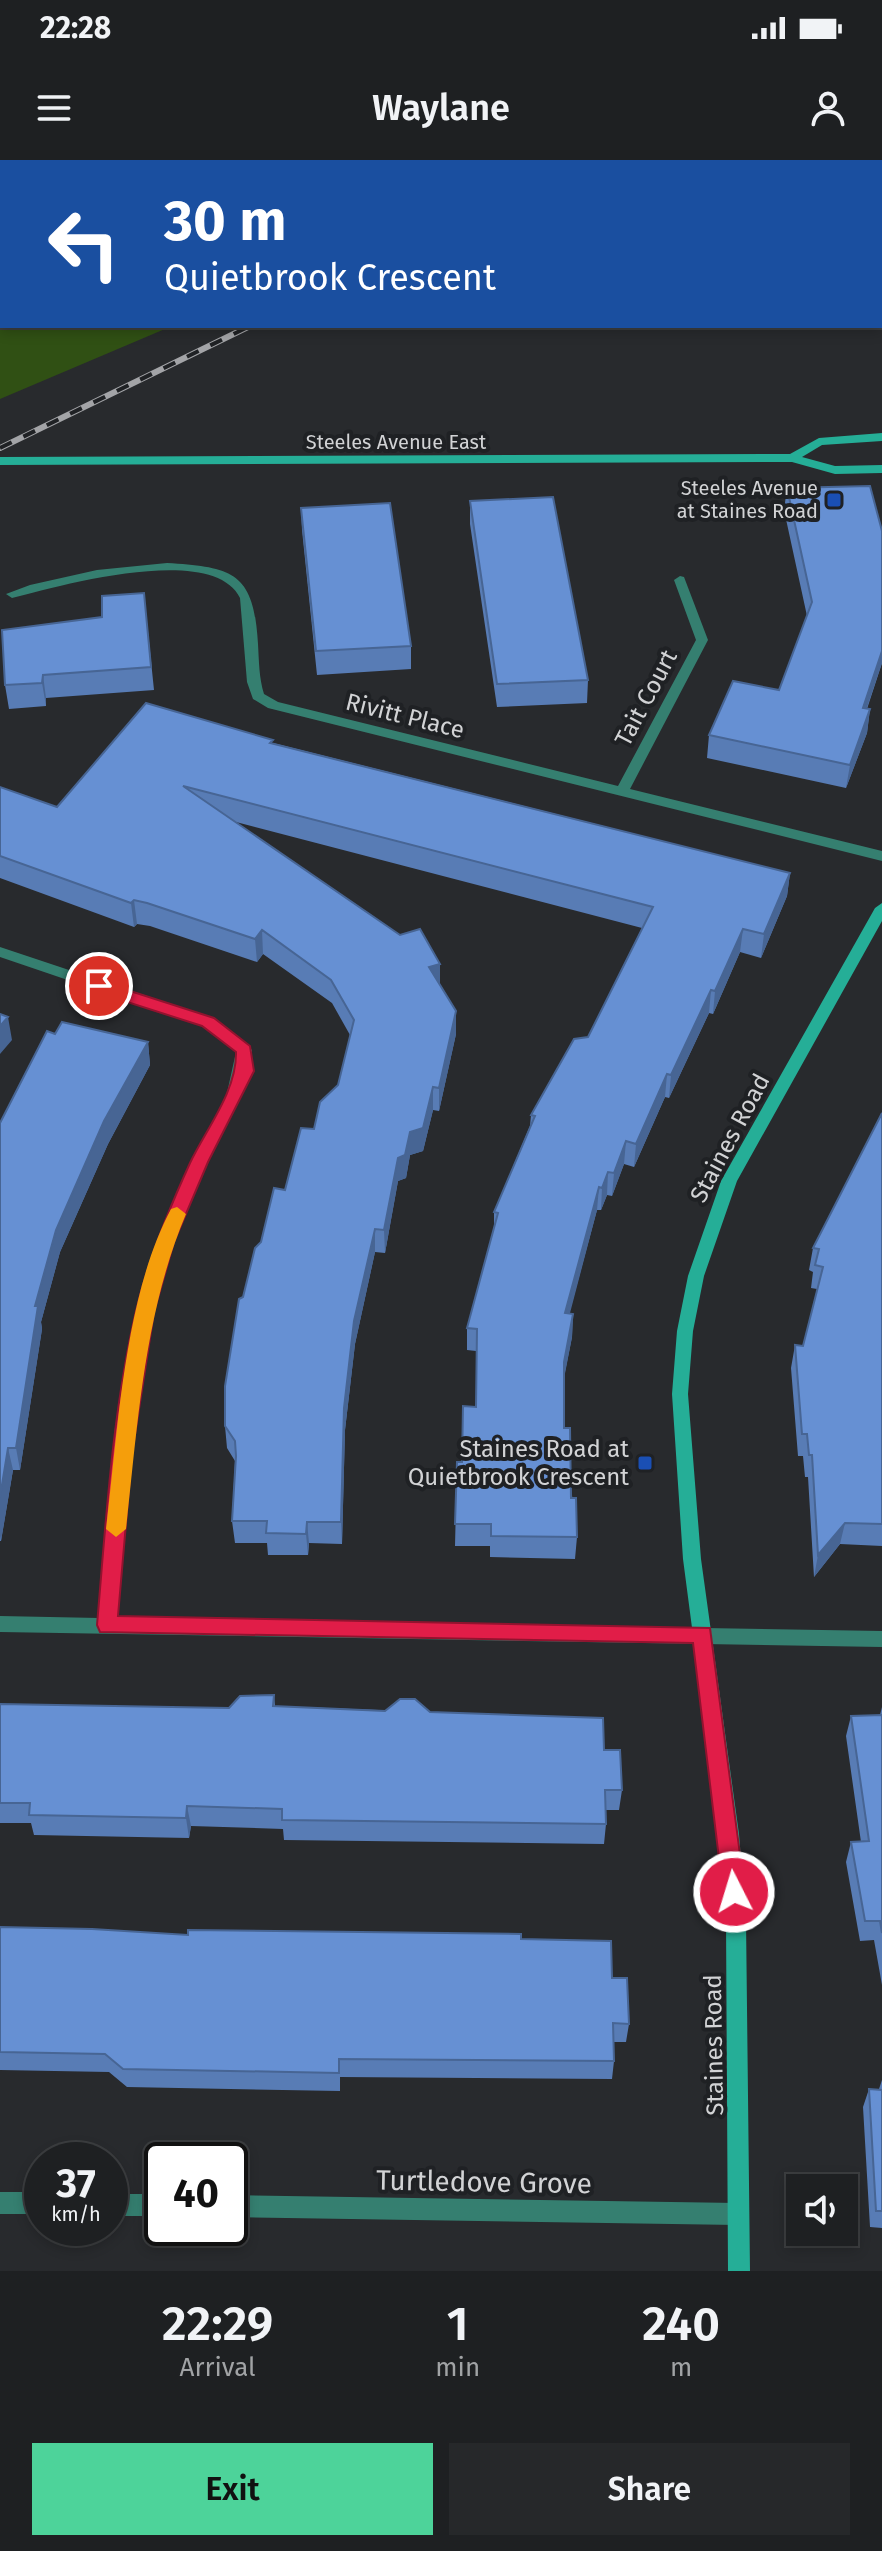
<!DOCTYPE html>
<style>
:root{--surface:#1e2022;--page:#26282a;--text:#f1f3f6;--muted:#a1a3a5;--line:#3c3e40;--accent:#4dd39a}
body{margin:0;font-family:"Fira Sans",sans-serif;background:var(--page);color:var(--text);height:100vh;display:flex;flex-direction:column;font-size:30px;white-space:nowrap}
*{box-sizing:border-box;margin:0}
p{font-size:26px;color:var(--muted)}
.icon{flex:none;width:44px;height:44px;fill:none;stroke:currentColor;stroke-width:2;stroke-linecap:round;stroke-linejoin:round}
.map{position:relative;height:2111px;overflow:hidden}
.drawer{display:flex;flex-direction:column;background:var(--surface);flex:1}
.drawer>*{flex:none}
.hud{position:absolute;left:0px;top:0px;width:882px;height:168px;box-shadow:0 4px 12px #0003,0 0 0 2px var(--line);background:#1a4fa0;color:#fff;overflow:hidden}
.tools{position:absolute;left:786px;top:2014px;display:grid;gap:16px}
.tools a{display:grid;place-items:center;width:72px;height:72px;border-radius:0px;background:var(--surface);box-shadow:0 4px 12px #0003,0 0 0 2px var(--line);font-size:40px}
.speed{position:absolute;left:24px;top:1982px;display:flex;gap:16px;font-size:40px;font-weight:700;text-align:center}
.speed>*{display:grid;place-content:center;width:104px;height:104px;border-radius:50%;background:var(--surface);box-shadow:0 4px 12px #0003,0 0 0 2px var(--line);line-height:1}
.speed small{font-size:20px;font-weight:400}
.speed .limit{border:4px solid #111;border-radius:12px;background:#fff;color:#111}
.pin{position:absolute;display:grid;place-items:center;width:68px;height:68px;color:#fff;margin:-34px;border:4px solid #fff;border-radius:50%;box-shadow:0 2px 8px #0007}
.me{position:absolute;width:88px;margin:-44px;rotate:355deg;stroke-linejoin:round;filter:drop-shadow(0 0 6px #0008)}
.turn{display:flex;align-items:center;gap:28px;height:168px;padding:0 32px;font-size:36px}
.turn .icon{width:104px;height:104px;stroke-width:2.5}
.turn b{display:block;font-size:56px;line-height:68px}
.eta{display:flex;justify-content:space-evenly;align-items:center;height:136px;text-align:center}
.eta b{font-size:48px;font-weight:600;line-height:56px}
.action{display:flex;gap:16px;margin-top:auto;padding:16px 32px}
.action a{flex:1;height:92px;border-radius:0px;background:var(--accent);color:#111;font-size:32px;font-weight:600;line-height:92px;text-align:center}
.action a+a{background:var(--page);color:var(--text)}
.status{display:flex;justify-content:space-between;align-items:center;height:56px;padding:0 40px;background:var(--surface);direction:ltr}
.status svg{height:22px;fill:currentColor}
header{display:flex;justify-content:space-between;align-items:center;height:104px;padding:0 32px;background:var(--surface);font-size:36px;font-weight:600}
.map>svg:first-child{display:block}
</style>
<div class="status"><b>22:28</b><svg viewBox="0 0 49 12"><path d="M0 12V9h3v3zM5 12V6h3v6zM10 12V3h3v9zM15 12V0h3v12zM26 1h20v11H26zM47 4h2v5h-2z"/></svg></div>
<header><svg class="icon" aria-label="menu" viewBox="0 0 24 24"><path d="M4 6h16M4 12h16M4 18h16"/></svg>Waylane<svg class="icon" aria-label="person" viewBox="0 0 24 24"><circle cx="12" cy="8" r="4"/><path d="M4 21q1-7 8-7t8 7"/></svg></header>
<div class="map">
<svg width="882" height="2111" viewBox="0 0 882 2111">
<rect width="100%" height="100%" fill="#282a2d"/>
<path fill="#305014" d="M0 0H564L2 2V166H172L0 239Z"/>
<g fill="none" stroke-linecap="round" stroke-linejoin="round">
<path fill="#357f70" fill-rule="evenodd" d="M167 403C234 407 254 413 258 484 259 501 259 518 264 534L278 542 618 626 696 480 674 420 680 416 684 417 708 480 630 629 882 691V701L268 548 253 539 247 522 240 438C213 382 59 426 12 438L6 434 30 425 97 410Z
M0 787 213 858 252 890C249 932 225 965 207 1002 188 1042 173 1084 160 1127 127 1234 127 1348 117 1458L882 1471V1487L0 1472V1456L99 1458 115 1267 137 1150 176 1038 227 933 236 892 203 866 0 797Z
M0 2032H42V2054H0Z
M110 2034H162V2056H110Z
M230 2035 737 2043 745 2046 748 2054 745 2062 737 2065 230 2057Z"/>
<path fill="#25ae97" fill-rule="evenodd" d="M882 273V281L822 285 802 297 835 306 882 305V313L835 314 792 302 0 305V297L790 294 819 278Z
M882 743V761L737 1021 704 1116 693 1171 688 1234 701 1399 739 1674 746 1760 750 2111H728L726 1760 719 1674 683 1399 672 1234 677 1171 688 1116 721 1021 875 748Z"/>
<g stroke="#a3a4a7" stroke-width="6">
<path id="rail" d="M625 2 630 0
M0 288 250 166"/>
</g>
<use href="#rail" stroke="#1f2124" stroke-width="4" stroke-dasharray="13" stroke-linecap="butt"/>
</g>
<path fill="#587cb5" d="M787 328 882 371V503L867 549H870L867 573 846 628 707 598 709 575 779 530 807 456 784 350Z
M470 341 588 520 587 543 497 547 470 364Z
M301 348 411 486V509L317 515 302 370Z
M144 433 154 530 46 538V546L9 549 5 525 102 457Z
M273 583 790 713 787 736 761 798 740 792 713 854 709 853 669 938 665 937 634 1007 624 1004 612 1036 607 1035 601 1050H597L569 1154H573L572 1177 564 1217V1268L577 1377 575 1399 490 1397V1386H455L457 1302H462L476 1247V1191L467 1190V1168L494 1070V1052L530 966 531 955 588 877 642 768 236 662 440 826 456 851V874L439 951 433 950 423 991 410 995 406 1018 398 1021 385 1093 375 1092 355 1184 345 1270 342 1384 309 1383 308 1395H268L267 1383H235L232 1361 235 1301 227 1288 225 1266 243 1137 261 1082 285 1030 338 925 350 875 332 843 263 794 257 802 150 766 137 764 134 767 0 718V627L57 647Z
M55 874 148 882 150 905 108 984 60 1092 41 1162 42 1169 20 1310H13L1 1381H0V963Z
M882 953V1386L840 1384 814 1417 808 1317H805L803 1296H798L791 1208 795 1185 803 1186 817 1129 811 1128 813 1112 809 1110 813 1088Z
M274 1535 275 1546 430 1552 604 1590 622 1630 619 1650H606V1664L604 1684 284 1680 283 1669 191 1666 189 1678 34 1675 31 1663H0V1544L229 1548Z
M882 1547V1825L874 1780 860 1781 846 1702 851 1682H861L846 1576 851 1556 880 1555Z
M0 1767 188 1775 521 1779 612 1818 629 1864 626 1882H614V1901L612 1919 340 1917V1931L127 1927 109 1912 0 1910Z
M882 1920V2068L870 2067 863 1947 869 1929H879Z"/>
<path fill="#476594" d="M882 491V503L859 571 863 548Z
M43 515 46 538V546L42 523Z
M870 549 867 573 846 628 850 605Z
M790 713 787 736 761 798 764 774Z
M134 740 137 764 134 767 131 743Z
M743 769 740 792 713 854 715 831Z
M262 770 263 794 257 802 255 779Z
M440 804V827L429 807Z
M711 830 709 853 669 938 671 915Z
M456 851V874L439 951V928Z
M8 857 12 880 0 894V866Z
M148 882 150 905 108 984 60 1092 41 1162 42 1169 20 1310 16 1288 35 1146 56 1070 104 961Z
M667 914 665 937 634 1007 636 984Z
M433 927V950L423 991 410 995 406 1018 398 1021 385 1093 384 1070 398 998Z
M626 981 624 1004 612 1036 614 1013Z
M608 1012 607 1035 601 1050 602 1028Z
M599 1027 597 1050 564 1176 565 1153Z
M375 1069V1092L355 1184 345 1270 342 1384 341 1362 344 1248 354 1161Z
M573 1154 572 1177 563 1224 564 1202Z
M8 1288 13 1310 1 1381 0 1376V1337Z
M307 1362 309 1383 308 1395 306 1374Z
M845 1363 840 1384 814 1417 818 1395Z
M187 1646 191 1666 189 1678 186 1658Z"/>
<path fill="#6690d3" stroke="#476594" stroke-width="2" d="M870 326 882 371V491L863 548 870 549 850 605 709 575 733 521 779 530 812 442 787 328Z
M553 337 588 520 497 524 470 341Z
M390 343 411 486 316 491 301 348Z
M144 433 151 507 43 515 42 523 5 525 2 470 102 457V436Z
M146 543 273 580 270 583 790 713 764 774 743 769 715 831 711 830 671 915 667 914 636 984 626 981 614 1013 608 1012 602 1028 599 1027 565 1153 573 1154 564 1202V1268H570L571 1338H576L577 1377 491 1376V1364H455L457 1302H462L463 1246 476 1247 477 1169 467 1168 498 1053 494 1052 535 956 531 955 574 879 588 877 653 747 183 626 400 775 420 769 440 804 429 807 456 851 439 928 433 927 423 968 410 972 405 995 398 998 384 1070 375 1069 354 1161 344 1248 341 1362H307L306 1374 266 1373 267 1361H232L236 1296 235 1281 225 1266V1226L239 1139 243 1137 255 1088 261 1082 274 1028 285 1030 301 968 314 969 320 942 338 925 354 860 331 820 262 770 255 779 147 743 134 740 131 743 0 696V627L57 647Z
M0 854 8 857 0 866Z
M62 862 148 882 104 961 56 1070 35 1146H38L16 1288H8L0 1337V963L47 871 55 874Z
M882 953V1364L845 1363 818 1395 812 1295H809L807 1274H802L795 1185 803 1186 823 1107 815 1105 819 1089 813 1088Z
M274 1535 273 1546 385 1551 400 1539H415L430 1552 603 1558 604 1590H620L622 1630H605L606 1664 282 1660V1649L187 1646 186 1658 29 1655 30 1643H0V1544L229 1548 240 1536Z
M882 1555V1773L880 1761H865L851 1682 869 1681 851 1556Z
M0 1767 92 1769 188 1775V1770L521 1774V1779L611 1781 612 1818H627L629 1864 613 1863 614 1901 339 1899V1913L289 1912 123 1909 105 1894 0 1892Z
M869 1929 882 1930V2051H876Z"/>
<path fill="#e11d48" stroke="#92132f" stroke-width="2" d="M99 821 214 858 250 886 254 911 208 1002 174 1082 154 1152 132 1294 118 1456 710 1468 745 1732 742 1739 734 1742 726 1739 723 1732 693 1483 100 1472 97 1465C106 1361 112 1254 136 1151 148 1100 168 1051 190 1003 206 969 237 931 236 892L202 866 93 831 91 826Z"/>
<path fill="#f59e0b" d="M177 1047 186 1054C144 1154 138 1262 126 1369L116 1377 106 1369C118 1270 124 1137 171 1049Z"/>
<g fill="#1a4fb4" stroke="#1f2124" stroke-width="3">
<rect x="826" y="332" width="16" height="16" rx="4"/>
<rect x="637" y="1295" width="16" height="16" rx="4"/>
</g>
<g text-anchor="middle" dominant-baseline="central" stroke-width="8" stroke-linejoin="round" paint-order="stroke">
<g font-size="20" fill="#d2d3d5" stroke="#1f2124">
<text x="396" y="282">Steeles Avenue East</text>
</g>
<g font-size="20" fill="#d2d3d5" stroke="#1f2124" text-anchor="end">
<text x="818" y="328">Steeles Avenue<tspan x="818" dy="23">at Staines Road</tspan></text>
</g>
<g font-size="24" fill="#d2d3d5" stroke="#1f2124">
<text transform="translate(646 538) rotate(-62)">Tait Court</text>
<text transform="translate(405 556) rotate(14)">Rivitt Place</text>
<text transform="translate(730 978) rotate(-62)">Staines Road</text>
<text transform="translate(714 1885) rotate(-91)">Staines Road</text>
</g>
<g font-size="24" fill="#d2d3d5" stroke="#1f2124" text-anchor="end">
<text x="629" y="1289">Staines Road at<tspan x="629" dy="28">Quietbrook Crescent</tspan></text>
</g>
<g font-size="28" fill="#d2d3d5" stroke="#1f2124">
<text transform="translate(484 2022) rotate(1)">Turtledove Grove</text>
</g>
</g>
</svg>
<div class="tools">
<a><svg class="icon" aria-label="sound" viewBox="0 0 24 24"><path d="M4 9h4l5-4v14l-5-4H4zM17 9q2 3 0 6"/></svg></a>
</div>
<div class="speed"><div>37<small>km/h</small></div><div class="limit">40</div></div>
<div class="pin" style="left:99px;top:826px;background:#d93025"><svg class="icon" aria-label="arrive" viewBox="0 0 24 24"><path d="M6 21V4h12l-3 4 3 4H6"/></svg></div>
<svg class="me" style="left:734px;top:1732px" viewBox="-20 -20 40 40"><circle r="17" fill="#e11d48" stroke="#fff" stroke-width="3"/><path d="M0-11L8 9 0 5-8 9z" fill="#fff"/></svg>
<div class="hud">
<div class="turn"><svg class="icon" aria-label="left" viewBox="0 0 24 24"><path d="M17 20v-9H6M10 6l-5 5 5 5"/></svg><div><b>30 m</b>Quietbrook Crescent</div></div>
</div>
</div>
<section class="drawer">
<div class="eta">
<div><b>22:29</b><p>Arrival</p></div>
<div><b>1</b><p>min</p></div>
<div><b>240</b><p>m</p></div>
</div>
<div class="action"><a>Exit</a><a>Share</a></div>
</section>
